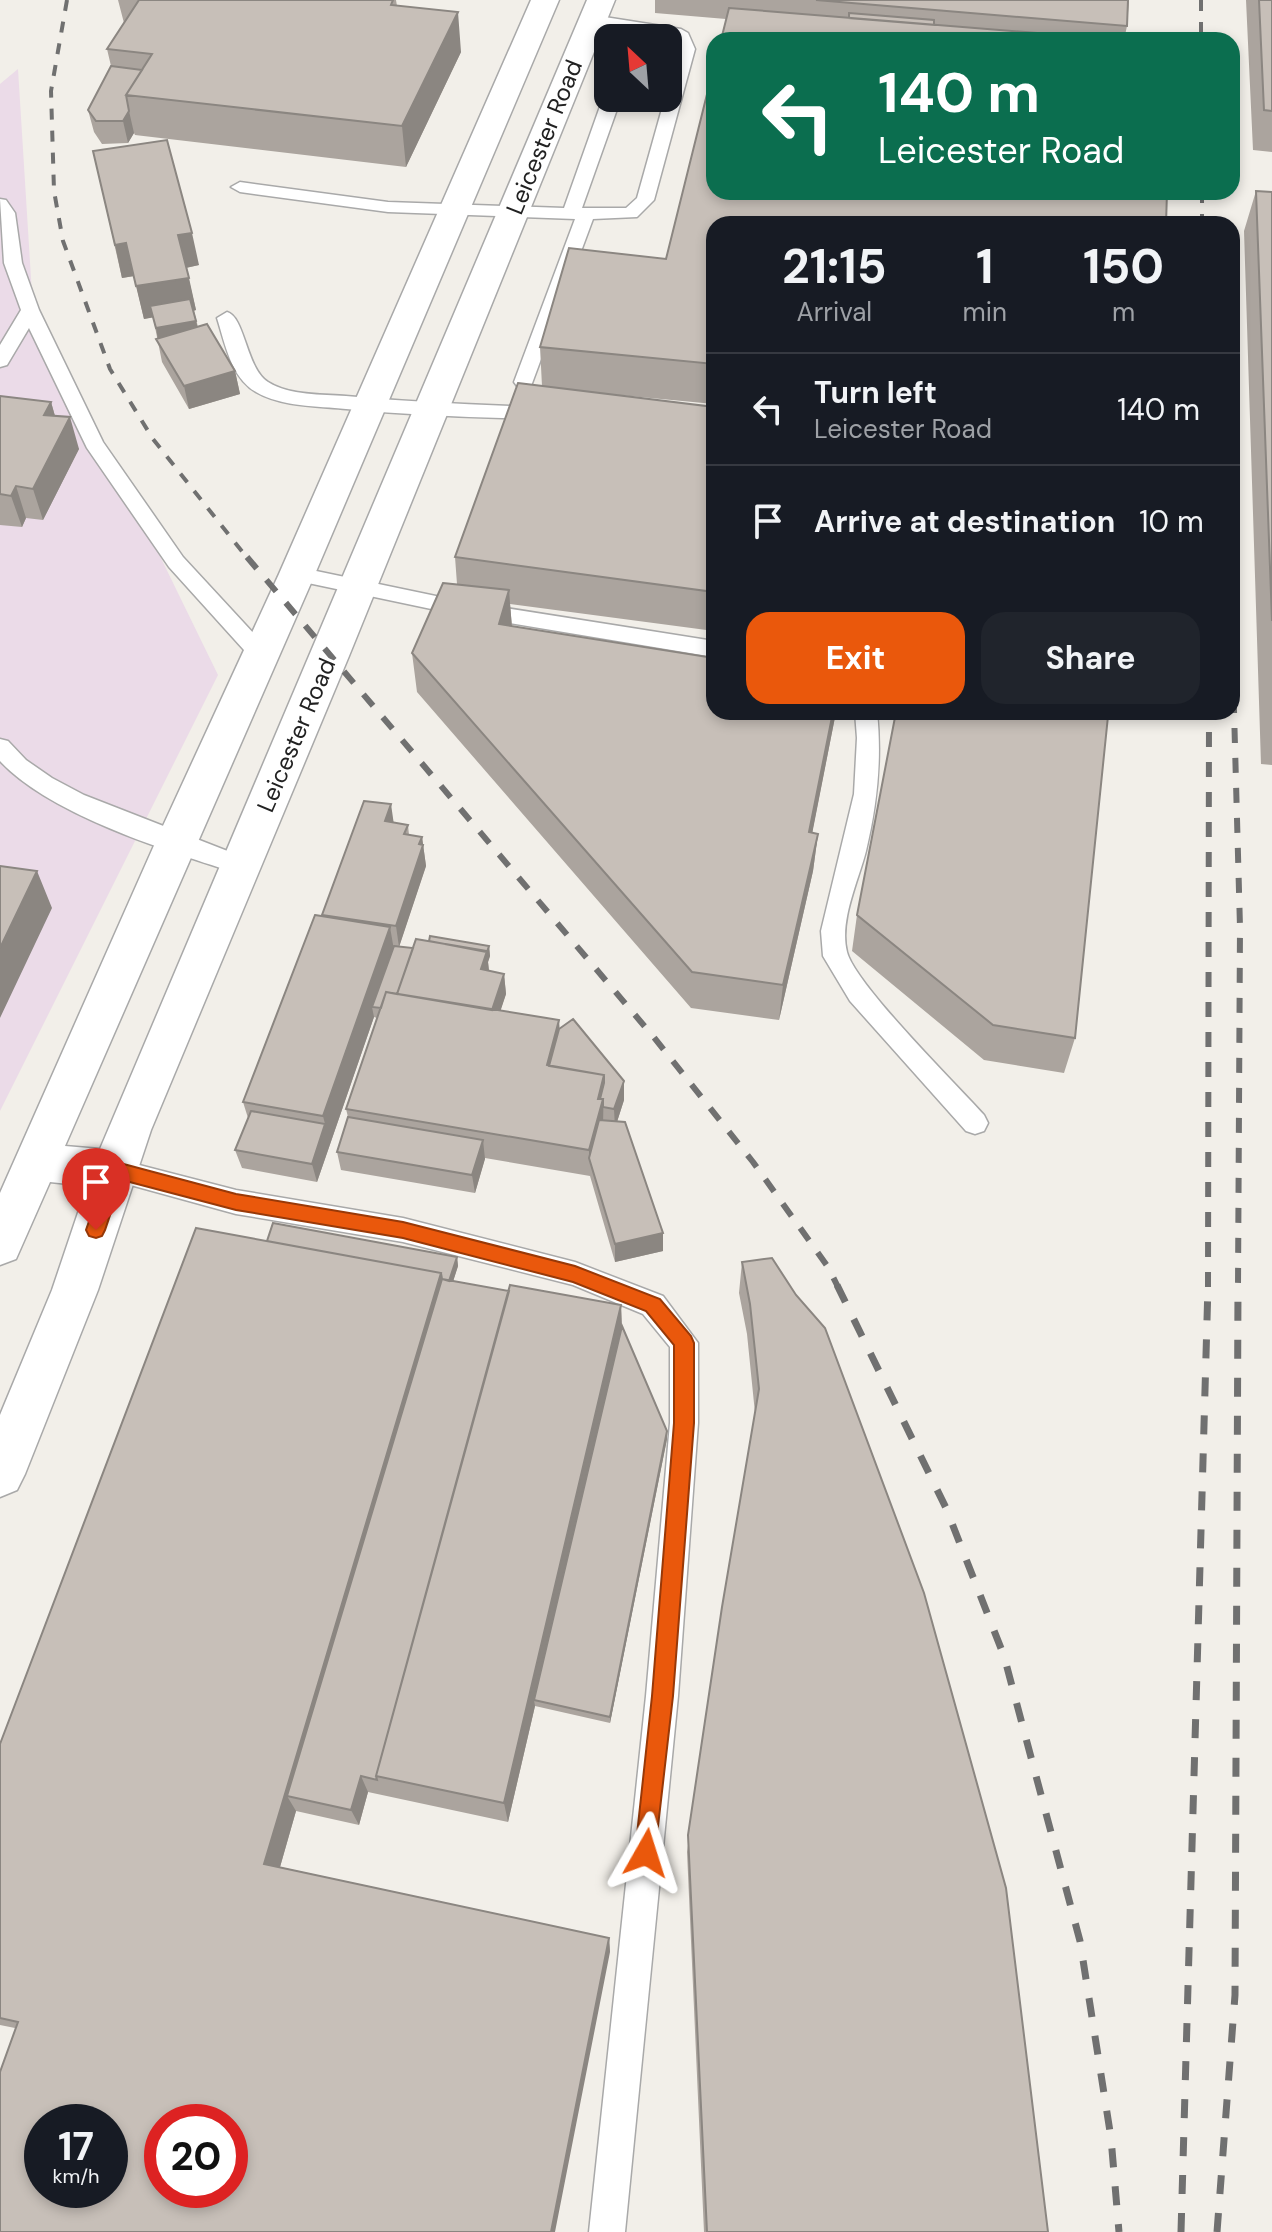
<!DOCTYPE html>
<style>
:root{--surface:#171b24;--page:#20242c;--text:#f1f3f6;--muted:#9ea1a6;--line:#363941;--accent:#ea580c}
body{margin:0;font-family:"DM Sans",sans-serif;background:var(--page);color:var(--text);height:100vh;display:flex;flex-direction:column;font-size:30px;white-space:nowrap}
*{box-sizing:border-box;margin:0}
p{font-size:26px;color:var(--muted)}
.icon{flex:none;width:44px;height:44px;fill:none;stroke:currentColor;stroke-width:2;stroke-linecap:round;stroke-linejoin:round}
.map{position:relative;flex:1;overflow:hidden}
.panel{position:absolute;left:706px;top:216px;width:534px;height:504px;display:flex;flex-direction:column;background:var(--surface);border-radius:24px;box-shadow:0 4px 12px #0003}
.panel>*{flex:none}
.top-card{position:absolute;left:706px;top:32px;width:534px;height:168px;border-radius:24px;box-shadow:0 4px 12px #0003;background:#0b6e4f;color:#fff;overflow:hidden}
.needle{width:52px;rotate:334deg}
.controls{position:absolute;left:594px;top:24px;display:grid;gap:16px}
.controls a{display:grid;place-items:center;width:88px;height:88px;border-radius:16px;background:var(--surface);box-shadow:0 4px 12px #0003;font-size:40px}
.speed{position:absolute;left:24px;top:2104px;display:flex;gap:16px;font-size:40px;font-weight:700;text-align:center}
.speed>*{display:grid;place-content:center;width:104px;height:104px;border-radius:50%;background:var(--surface);box-shadow:0 4px 12px #0003;line-height:1}
.speed small{font-size:20px;font-weight:400}
.speed .limit{border:12px solid #d22;background:#fff;color:#111}
.pin{position:absolute;display:grid;place-items:center;width:68px;height:68px;color:#fff;margin:-82px -34px;border-radius:50% 50% 50% 0;rotate:-45deg;box-shadow:0 0 8px #0007}
.pin .icon{rotate:45deg}
.me{position:absolute;width:88px;margin:-44px;rotate:6deg;stroke-linejoin:round;filter:drop-shadow(0 0 6px #0008)}
.turn{display:flex;align-items:center;gap:28px;height:168px;padding:0 40px;font-size:36px}
.turn .icon{width:104px;height:104px;stroke-width:2.5}
.turn b{display:block;font-size:56px;line-height:68px}
.eta{display:flex;justify-content:space-evenly;align-items:center;height:136px;text-align:center}
.eta b{font-size:48px;font-weight:700;line-height:56px}
.cta{display:flex;gap:16px;margin-top:auto;padding:16px 40px}
.cta a{flex:1;height:92px;border-radius:24px;background:var(--accent);color:#fff;font-size:32px;font-weight:700;line-height:92px;text-align:center}
.cta a+a{background:var(--page);color:var(--text)}
ul{padding:0;list-style:none}
li{display:flex;align-items:center;gap:24px;height:112px;padding:0 40px;border-top:2px solid var(--line)}
li div{flex:1}
li b{display:block;font-size:30px}
li em{font-style:normal}
.map>svg:first-child{display:block}
</style>
<div class="map">
<svg width="1272" height="2232" viewBox="0 0 1272 2232">
<rect width="100%" height="100%" fill="#f2efe9"/>
<path fill="#ebdbe8" d="M18 69 32 294 218 675 0 1111V84Z"/>
<g fill="none" stroke-linecap="round" stroke-linejoin="round">
<g stroke="#a9a9a9" stroke-width="3">
<path id="service" d="M592 15 681 29 688 33 695 49 654 200 637 217 593 219 531 386H517L514 382 575 219 388 212 240 192 231 187 240 182 388 202 564 208 603 98 608 94V98H621L582 208H626L637 198 665 98H668L679 49 670 37 586 23 584 20Z
M0 199 6 200 15 213 22 263 39 310 103 442 183 557 269 650 272 655 269 660H253L169 567 87 448 29 328 7 365 0 367V345L21 310 4 263Z
M227 312C245 317 246 368 268 382 290 396 322 394 346 396 411 402 476 405 541 407L551 413 541 419C476 418 411 415 346 409 317 406 282 407 256 392 231 378 225 343 217 318Z
M297 567 455 600 714 641V657L455 614 289 579 286 574 289 569Z
M855 712H877C882 760 877 805 866 851 858 882 839 921 847 952 855 984 957 1085 984 1115L988 1123 984 1131 975 1134 966 1131 850 1001 823 956 821 931 854 794 857 738Z
M1082 712H1109V713L1106 719 1098 721 1085 718Z
M0 739 8 741 26 760 52 778 84 795 248 859 252 865 248 871 240 874C170 852 50 815 0 761Z
M116 1159 236 1190 403 1218 575 1262 663 1296 698 1343V1423L678 1696 625 2232H589L646 1696 670 1423V1347L643 1314 573 1285 403 1242 236 1214 116 1181 107 1178 103 1170 107 1162Z"/>
</g>
<g stroke="#a9a9a9" stroke-width="3">
<path id="minor" d="M531 0H559L315 574 65 1146 100 1149 587 0H615L349 656 151 1130 98 1290 25 1474 17 1490 0 1497V1415L52 1290 87 1186 50 1182 16 1259 0 1265V1193L156 841 279 574Z"/>
</g>
<use href="#service" fill="#fff" fill-rule="evenodd"/>
<use href="#minor" fill="#fff" fill-rule="evenodd"/>
<path stroke="#707070" stroke-width="4" stroke-dasharray="11 11" stroke-linecap="butt" d="M67 0 51 91 54 191 63 241 110 369 153 439 248 559
M1201 0V40
M1202 192V224"/>
<path stroke="#707070" stroke-width="6" stroke-dasharray="15 15" stroke-linecap="butt" d="M247 557 652 1035 753 1162 828 1267 838 1287
M1232 638 1240 927 1238 1287
M1208 1287 1209 712"/>
<path stroke="#707070" stroke-width="7" stroke-dasharray="19 19" stroke-linecap="butt" d="M837 1285 946 1508 1004 1656 1080 1941 1111 2138 1119 2232
M1181 2232 1208 1285
M1217 2232 1235 1995 1238 1285"/>
</g>
<path fill="#aba49e" d="M118 0H396L397 6 461 52 406 167 135 135 134 133 128 143 102 144 94 132 88 110 111 66 107 49 124 23Z
M655 0H1129L1127 26 1124 40 726 19 655 13Z
M1246 0H1272V152L1253 150Z
M93 151 199 265 186 268 196 310 194 311 198 327 235 371 240 394 189 409 162 362 153 317 144 319 134 276 122 278Z
M1256 191 1272 192V765L1261 764 1244 231Z
M714 224V404L587 392 714 407V631L510 604 512 626 714 712H836L812 833 818 834 813 871 779 1020 691 1008 417 692 412 653 457 584 455 557 542 386 540 347Z
M0 396 51 402 55 416 79 449 43 520 26 518 22 527 0 525Z
M393 823 408 825 409 835 422 837 426 866 399 947 413 948 429 941 489 946 490 956 488 962 489 971 504 974 506 994 500 1011 559 1029 624 1081V1100L617 1122 663 1251 615 1262 590 1176 485 1158 475 1193 341 1170 337 1152 348 1117 346 1109 377 1018 374 1017 317 1182 242 1168 235 1150 248 1118 243 1102 322 915Z
M857 915 1075 1038 1064 1073 984 1060 852 951Z
M267 1241 457 1257 458 1266 453 1281 509 1291 621 1305 622 1326 667 1431V1439L610 1723 535 1706 508 1822 368 1792 359 1825 296 1811 280 1867 609 1938 610 1952 15 2028 0 2025V1744Z
M742 1262 1048 2232H704L687 1852 755 1413 747 1334 739 1293Z"/>
<path fill="#8b8681" d="M458 12 461 52 406 167 402 126Z
M129 111 134 133 128 143 123 121Z
M192 233 199 265 185 268 178 235Z
M126 243 134 276 122 278 115 245Z
M189 278 196 310 144 319 136 286Z
M196 321 199 333 158 340 156 328Z
M235 371 240 394 189 409 184 386Z
M51 402 60 434 44 415Z
M70 417 79 449 43 520 33 489Z
M16 486 26 518 22 527 11 496Z
M509 590 512 629 499 624Z
M833 712H836L805 870 809 832Z
M391 804 394 825 385 821Z
M818 834 813 871 779 1020 783 985Z
M422 837 426 866 399 947 396 926Z
M37 871 52 908 0 1018V948Z
M390 927 395 956 372 1007 374 1017 317 1182 312 1164 325 1124 323 1116Z
M489 946 490 956 488 962 489 971 481 969Z
M504 974 506 994 492 1037 490 1017Z
M559 1020 561 1048 553 1074 547 1065Z
M604 1075 603 1126 589 1158V1150L598 1099Z
M624 1081V1100L615 1128 614 1109Z
M483 1140 485 1159 475 1193 472 1175Z
M663 1233V1251L615 1262V1244Z
M457 1257 458 1266 446 1304 287 1796 296 1811 276 1881 264 1864 441 1273Z
M621 1305 622 1335 534 1700 535 1706 508 1822 504 1803Z
M667 1431V1439L610 1723V1717Z
M361 1776 368 1792 359 1825 351 1810Z
M609 1938 610 1952 555 2232H551Z"/>
<path fill="#c7bfb8" stroke="#8b8681" stroke-width="2" fill-rule="evenodd" d="M139 0H393L391 5 458 12 402 126 126 95 152 54 107 49Z
M816 0H1128L1127 26Z
M1259 0H1272V111L1264 110Z
M729 8 1123 40H721Z
M849 13 934 20V25L849 18Z
M111 66 142 70 126 95 129 111 123 121H96L88 110Z
M714 66V192H1167L1166 224H714V364L540 347 569 248 666 259Z
M167 140 192 233 178 235 189 278 136 286 126 243 115 245 93 151Z
M1256 191 1272 192V621Z
M190 299 196 321 156 328 150 306Z
M207 324 235 371 184 386 156 339Z
M518 383 714 407V592L455 557Z
M0 396 51 402 44 415 70 417 33 489 16 486 11 496 0 494Z
M443 583 509 590 499 624 714 658V712H833L809 832 818 834 783 985 692 972 412 653Z
M896 712H1082L1108 716 1075 1038 993 1025 857 915Z
M364 801 391 804 385 821 408 825 404 834 422 837 419 844 423 845 396 926 322 915Z
M0 866 37 871 0 948Z
M315 915 390 927 323 1116 243 1102Z
M430 936 489 946 487 952 429 941Z
M416 939 487 951 481 969 504 974 492 1010 397 994Z
M394 946 413 948 397 994 386 992 381 1008 372 1007Z
M386 992 559 1020 547 1065 604 1075 598 1099H603L589 1150 346 1109Z
M573 1019 624 1081 614 1109 603 1107V1099H600L604 1083V1075L549 1066 559 1029Z
M251 1111 325 1124 312 1164 235 1150Z
M348 1117 483 1140 472 1175 337 1152Z
M599 1120 625 1122 663 1233 615 1244 589 1158Z
M273 1223 457 1257 449 1281 442 1279 441 1273 267 1241Z
M196 1228 441 1273 264 1864 609 1938 551 2232H0V2072L18 2022 0 2018V1744ZM42 2122H110V2190H42ZM162 2122H230V2190H162Z
M772 1258 796 1295 825 1328 924 1593 1006 1888 1048 2232H707L688 1835 722 1607 759 1389 750 1304 742 1262Z
M442 1279 509 1291 376 1776 377 1780 361 1776 351 1810 287 1796Z
M510 1285 621 1305 504 1803 376 1776Z
M622 1326 667 1431 610 1717 534 1700Z"/>
<path fill="#ea580c" stroke="#983908" stroke-width="2" d="M116 1162 236 1194 403 1222 575 1266 660 1299 691 1336 694 1343V1423L673 1696 654 1861 646 1865 638 1861 635 1853 652 1696 674 1423V1345L646 1311 573 1282 403 1238 236 1210 122 1180 105 1230 102 1236 96 1238 89 1236 86 1230 107 1170 109 1165Z"/>
<g text-anchor="middle" dominant-baseline="central" stroke-width="6" stroke-linejoin="round" paint-order="stroke">
<g font-size="24" fill="#222" stroke="#fff">
<text transform="translate(544 137) rotate(-68)">Leicester Road</text>
<text transform="translate(296 735) rotate(-67)">Leicester Road</text>
</g>
</g>
</svg>
<div class="controls">
<a><svg class="needle" viewBox="-14 -14 28 28"><path d="M0-13l5 13h-10z" fill="#e53935"/><path d="M0 13l5-13h-10z" fill="#9ea1a6"/></svg></a>
</div>
<div class="speed"><div>17<small>km/h</small></div><div class="limit">20</div></div>
<div class="pin" style="left:96px;top:1230px;background:#d93025"><svg class="icon" aria-label="arrive" viewBox="0 0 24 24"><path d="M6 21V4h12l-3 4 3 4H6"/></svg></div>
<svg class="me" style="left:646px;top:1853px" viewBox="-20 -20 40 40"><path d="M0-17L14 15 0 8-14 15z" fill="#ea580c" stroke="#fff" stroke-width="4"/></svg>
<div class="top-card">
<div class="turn"><svg class="icon" aria-label="left" viewBox="0 0 24 24"><path d="M17 20v-9H6M10 6l-5 5 5 5"/></svg><div><b>140 m</b>Leicester Road</div></div>
</div>
<section class="panel">
<div class="eta">
<div><b>21:15</b><p>Arrival</p></div>
<div><b>1</b><p>min</p></div>
<div><b>150</b><p>m</p></div>
</div>
<ul>
<li><svg class="icon" aria-label="left" viewBox="0 0 24 24"><path d="M17 20v-9H6M10 6l-5 5 5 5"/></svg><div><b>Turn left</b><p>Leicester Road</p></div><em>140 m</em></li>
<li><svg class="icon" aria-label="arrive" viewBox="0 0 24 24"><path d="M6 21V4h12l-3 4 3 4H6"/></svg><div><b>Arrive at destination</b></div><em>10 m</em></li>
</ul>
<div class="cta"><a>Exit</a><a>Share</a></div>
</section>
</div>
